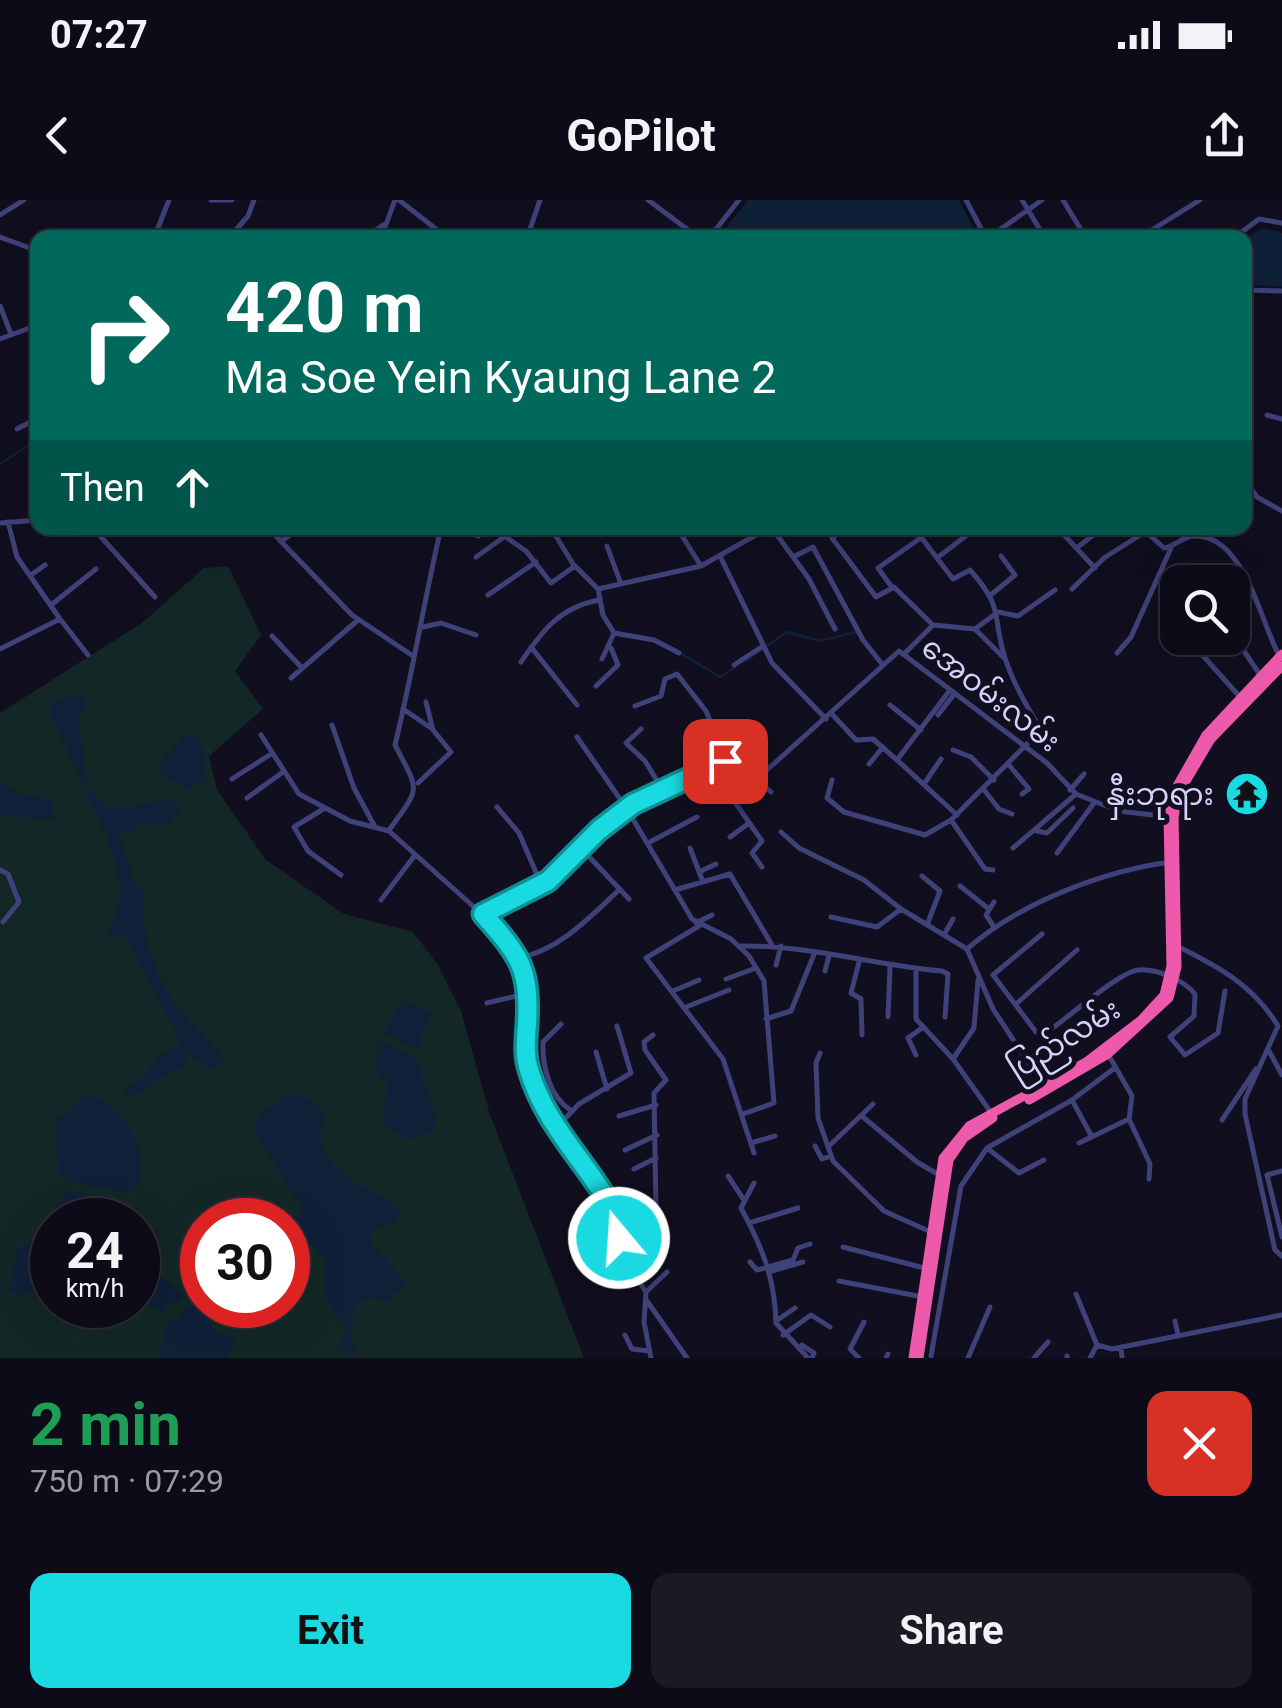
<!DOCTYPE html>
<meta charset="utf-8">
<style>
:root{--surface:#0d0b17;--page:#1b1924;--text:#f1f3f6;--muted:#9a9ba1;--line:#2d2b36;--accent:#18dae0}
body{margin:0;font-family:Roboto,"Noto Sans Myanmar",sans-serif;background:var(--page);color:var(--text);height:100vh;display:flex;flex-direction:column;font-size:38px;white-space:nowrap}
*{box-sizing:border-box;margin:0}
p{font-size:32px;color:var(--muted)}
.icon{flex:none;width:55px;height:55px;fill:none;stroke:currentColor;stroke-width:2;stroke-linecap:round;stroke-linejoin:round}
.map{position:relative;height:1158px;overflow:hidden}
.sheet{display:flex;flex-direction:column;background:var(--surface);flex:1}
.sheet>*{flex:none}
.hud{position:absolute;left:30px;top:30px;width:1222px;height:305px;border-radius:20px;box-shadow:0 10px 40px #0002,0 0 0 2px var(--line);background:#00695c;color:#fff;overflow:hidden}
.fabs{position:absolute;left:1160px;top:365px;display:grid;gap:20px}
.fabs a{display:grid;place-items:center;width:90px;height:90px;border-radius:20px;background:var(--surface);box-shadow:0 10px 40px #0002,0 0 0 2px var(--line);font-size:50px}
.speed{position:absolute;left:30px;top:998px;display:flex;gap:20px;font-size:50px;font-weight:700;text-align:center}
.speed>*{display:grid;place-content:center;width:130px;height:130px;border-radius:50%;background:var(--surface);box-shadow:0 10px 40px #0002,0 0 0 2px var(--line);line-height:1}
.speed small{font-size:25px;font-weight:400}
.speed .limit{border:15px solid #d22;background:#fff;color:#111}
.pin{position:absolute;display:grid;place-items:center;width:85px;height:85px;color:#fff;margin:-42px;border-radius:20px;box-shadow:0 5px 15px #0006}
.me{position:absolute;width:110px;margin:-55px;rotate:342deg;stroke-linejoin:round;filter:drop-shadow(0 0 8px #0008)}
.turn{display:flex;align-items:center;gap:35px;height:210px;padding:0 30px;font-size:45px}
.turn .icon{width:130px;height:130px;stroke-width:2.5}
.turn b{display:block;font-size:70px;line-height:85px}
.then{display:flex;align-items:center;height:95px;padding:0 30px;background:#0003;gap:20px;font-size:38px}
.round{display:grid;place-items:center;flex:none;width:105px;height:105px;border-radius:20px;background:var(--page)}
.overview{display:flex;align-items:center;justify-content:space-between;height:170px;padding:0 30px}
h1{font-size:60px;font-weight:700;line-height:75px;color:#1e9e55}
.action{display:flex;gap:20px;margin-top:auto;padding:20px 30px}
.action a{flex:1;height:115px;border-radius:20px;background:var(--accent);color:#111;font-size:40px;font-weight:700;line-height:115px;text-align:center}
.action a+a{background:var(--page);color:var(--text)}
.status{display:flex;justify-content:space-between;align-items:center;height:70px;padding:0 50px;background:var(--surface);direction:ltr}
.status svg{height:28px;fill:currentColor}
header{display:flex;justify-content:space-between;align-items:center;height:130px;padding:0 30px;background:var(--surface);font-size:45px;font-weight:700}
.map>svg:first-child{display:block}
</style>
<div class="status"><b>07:27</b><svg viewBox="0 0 49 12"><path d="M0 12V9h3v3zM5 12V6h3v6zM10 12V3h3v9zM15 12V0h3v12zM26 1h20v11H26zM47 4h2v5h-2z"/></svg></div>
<header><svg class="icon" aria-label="back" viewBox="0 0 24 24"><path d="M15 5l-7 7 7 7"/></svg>GoPilot<svg class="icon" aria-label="share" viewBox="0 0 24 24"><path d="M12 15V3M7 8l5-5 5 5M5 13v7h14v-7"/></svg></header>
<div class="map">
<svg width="1282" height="1158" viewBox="0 0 1282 1158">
<rect width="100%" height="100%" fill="#110f1f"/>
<path fill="#132826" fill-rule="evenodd" d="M228 366 261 435 235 471 263 509 209 556 217 590 266 660 344 714 413 732 438 765 461 811 490 915 584 1158H0V513L142 423 204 368ZM52 1020H138V1105H52ZM202 1020H288V1105H202Z"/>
<path fill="#0e2139" d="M748 0H959L978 37H719Z
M1263 28 1282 33V86L1245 85V39Z
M74 495 81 496 84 507 78 516 86 580 82 582 49 511 54 502Z
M193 532 204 549 206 579 186 590 157 569 180 538Z
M0 583 21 595 52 600 54 619 0 616Z
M90 587 107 608 151 605 162 598 178 604 179 612 165 626 144 624 119 636 135 683 145 694C137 761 176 812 222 854L224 861 213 870 186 852 185 865 130 897 124 891 145 875 158 857 181 843 126 737 110 735 107 730C139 688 103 633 86 590Z
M402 800 431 814 416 849 384 833Z
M379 841 416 858 437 919 432 932 409 940 382 923 388 885 375 869Z
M88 895C126 906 157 960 130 994L74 982 58 971 56 920Z
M286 895H302L325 913C303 964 359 981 396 1006L400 1014 393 1023 374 1029 369 1040 408 1084 383 1102 367 1097 354 1107 351 1136 357 1156 336 1148 347 1130C342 1122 333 1112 328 1103 317 1077 338 1069 310 1044L288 1053V1027L303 1010 255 932 257 918Z
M69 990 124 1002 123 1020H52V1076L23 1096 8 1091 17 1050 35 1039Z
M138 1051 148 1066 185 1096 161 1112 138 1100Z
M190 1105 203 1109 215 1133 236 1137 228 1158H159L166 1127Z"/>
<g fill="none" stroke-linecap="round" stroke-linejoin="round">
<path stroke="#0e2139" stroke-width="2.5" d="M0 264 38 239
M374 328 381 332
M515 328 529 337 543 328
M679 452 720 477 736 467
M747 460 787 432 820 441 856 432"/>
<path stroke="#3f4179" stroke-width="5" d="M211 0H232
M399 0 441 33 439 38
M648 0 699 38
M966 0 986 38
M1022 0 1045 38
M1063 0 1086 38
M0 15 24 0
M0 37 38 51
M154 38 169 0
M229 38 248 16 254 0
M365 38 383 25
M381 38 395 0
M527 38 540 0
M709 38 739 0
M988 38 1042 0
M1139 38 1200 0
M1234 38 1259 19 1282 23
M1245 90 1282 91
M0 106 11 134
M0 139 38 125
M1267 215 1282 219
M17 229 38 218
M1245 280 1257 297 1282 311
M0 323 38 320
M93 328 155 397
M268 328 352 415 413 456
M457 328 478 336 491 328
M493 328 526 351 551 383 575 366
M551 328 573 364 598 389 603 415 614 433 654 440 679 453
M677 328 701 366
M772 328 809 379 835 429
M847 328 832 338 876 397 894 387 933 425 975 429 1003 457
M1142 328 1164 348C1175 347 1183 336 1194 336 1246 334 1261 427 1282 461
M1065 336 1095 368
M283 340 301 328
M607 346 621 384
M1078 347 1102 328
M720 356 772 463 826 519
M476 357 504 337
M793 357 813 347 863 440 882 464
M937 358 976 328
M31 375 45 365
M1184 382 1191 365 1215 382
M891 386 878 368 922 337
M598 389 701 366 768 328
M1072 389 1104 358 1151 328
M992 394 1015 375 1001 356
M488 395 536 362
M1178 403 1173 418 1178 426
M51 405 96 369
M60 419 88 455
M423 427 441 423 476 435
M975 429 998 412 1018 416 1055 390
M1232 433 1260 475
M272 436 302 468
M1187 438 1240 497
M531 447 577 505
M0 449 60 419 17 357 8 322
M905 453 933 425
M1117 453 1131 437 1171 348
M602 459 614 433
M521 462C542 431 560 407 599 400
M734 465 763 446
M291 478 358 420
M596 486 618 465 611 448
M890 505 921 530
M635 506 661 496 665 479 677 474 706 511 722 550 771 592
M403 509 431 528
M832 514 856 540 873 539 897 560 950 490
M938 515 955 493
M332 525 354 588 374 625
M641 529 626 543 645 561 662 589
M261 535 299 594 350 621 389 631 483 715 510 746 528 778 530 874 558 936 600 986 622 1029 621 1054 646 1092 644 1122 651 1158
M577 537 627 609 692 719 731 739 749 756 764 781 774 903 743 914
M953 550 971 557 994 580
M897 560 957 615
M869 564 883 547
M1009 565 1029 589 1022 594
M712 569 762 641 752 653 762 667
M758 578 899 451 1047 563 1076 594 1119 611 1170 617
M232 579 271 554
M832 580 827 598 844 612 925 635 951 620 1041 530C1028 508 1014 485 1006 461 991 417 1006 410 970 370L953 379 914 328
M418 583 451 552 433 530 426 502
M924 584 941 559
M984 590 999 609 1012 614
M1070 590 1084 574
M247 598 283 572
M497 607 519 633 541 684
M325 608 294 627 308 651 341 675
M951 620 985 669 993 670
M389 630C422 585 419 592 395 545 413 472 424 400 441 328
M1037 631 1047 633 1073 608
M781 632 799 648 864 680 901 709 967 749 993 809 1043 885
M730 637 749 623
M648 643 697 617
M580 647 629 699
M690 648 703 682
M1013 648 1076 594
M1057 653 1094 603
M0 670 8 674 19 702 3 722
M699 672 716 664
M922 676 940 691 927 725
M960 686 989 709
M675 690 730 674 772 745
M381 700 415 655
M994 702 986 715 994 727
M483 715 548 681 633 604 730 557
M831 717 877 727 901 709
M696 723 712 715
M699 726 646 758 723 859 754 953
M945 733 953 719
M1042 734 993 775 1036 832 1046 833C1065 820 1119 772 1138 770 1156 768 1184 780 1195 794L1194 816 1170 837 1185 855 1218 833 1225 791
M741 746C808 745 874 765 942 771L948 774 945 817
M1177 746C1219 767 1253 785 1278 826L1245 899V914L1275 1050 1282 1056
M967 749C1020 703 1102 671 1171 662
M517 758C558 752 591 716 620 689
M859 762 851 793 861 799 862 835
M776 765 781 746
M916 769V819L953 859 992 914
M825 771 829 756
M726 779 756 768
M673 791 699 780
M487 803 529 793
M1016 804 1077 750
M686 807 729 790
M888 817 890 767
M766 819 791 811 815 752
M561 824 543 842C542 867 550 898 572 911
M1269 851 1282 875
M596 852 607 889
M820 853 816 863 818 918 833 961 884 1011 933 1033
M1108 854 1132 896 1129 919 1150 964 1149 979
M916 855 908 838 922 828
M953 859 974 828 978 780
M1072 900 1092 937
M619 916 656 905
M863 917 917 962 941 976
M1222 920 1256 869
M555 929 579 904 631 873 617 826
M751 943 775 936
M1079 943 1129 919
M815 946 822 959 831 956
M828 947 873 904
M987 948 1019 973 1044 960
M625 950 657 935
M634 969 656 958
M1282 971 1267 975 1282 1037
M728 976 744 1000
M754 983 741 1008C762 1047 775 1078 776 1123L808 1158
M643 1021 653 1053
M749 1023 798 1008
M622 1029 655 1015 656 1009 654 893 666 880 645 850 644 842 653 835
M570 1030 614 1015
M843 1047 928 1069
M750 1062 757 1070 793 1060 798 1048 810 1044
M772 1071 803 1062
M839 1081 923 1097
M646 1092 667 1072
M1076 1094 1097 1145 1090 1158
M647 1101 687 1158
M776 1121 795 1108
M1175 1121 1178 1135
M625 1135 632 1149 649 1151
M783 1135 811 1115 830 1127
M802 1145 814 1153 812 1158
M1097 1145 1112 1149 1282 1115
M1121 1147 1122 1158
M931 1156 961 986 987 948 1072 900 1116 867
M1067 1156V1158
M859 1158 850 1149 864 1122
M886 1158 888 1154
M968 1158 990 1107
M1034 1158 1048 1142"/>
<path stroke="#ed5aab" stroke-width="9" d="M1029 900 1108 854 1169 798 1177 767 1174 617 1182 588 1211 539 1282 466
M913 1158 943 958 969 926 1086 862 1141 820 1164 795 1171 766 1168 616 1177 586 1206 535 1282 454
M919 1158 949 960 964 938 993 918"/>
</g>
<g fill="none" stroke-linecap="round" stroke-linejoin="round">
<g stroke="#108e92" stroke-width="25">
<path id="route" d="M619 1038 622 1029C597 970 547 932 529 870 524 855 526 839 527 824 530 768 520 756 483 714L548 681 599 630 633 604 725 561"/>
</g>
<use href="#route" stroke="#18dae0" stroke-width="18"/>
</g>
<defs>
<g id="temple-disc" transform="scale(2.25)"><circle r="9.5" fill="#18dae0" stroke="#110f1f"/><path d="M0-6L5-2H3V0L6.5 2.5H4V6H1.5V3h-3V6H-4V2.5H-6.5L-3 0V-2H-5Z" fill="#111"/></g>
</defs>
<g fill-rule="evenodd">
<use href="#temple-disc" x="1247" y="594"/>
</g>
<g text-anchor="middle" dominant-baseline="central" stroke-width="10" stroke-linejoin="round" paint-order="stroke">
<g font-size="30" fill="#d4d2fa" stroke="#110f1f">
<text transform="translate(991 494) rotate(38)">အေဝမ်းလမ်း</text>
<text transform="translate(1064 839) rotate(-32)">ပြည်လမ်း</text>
</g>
<g font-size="30" fill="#d4d2fa" stroke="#110f1f" text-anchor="end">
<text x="1214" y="594">နှီးဘုရား</text>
</g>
</g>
</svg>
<div class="fabs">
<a><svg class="icon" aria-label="search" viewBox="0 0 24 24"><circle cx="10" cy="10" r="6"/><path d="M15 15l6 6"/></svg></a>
</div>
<div class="speed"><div>24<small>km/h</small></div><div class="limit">30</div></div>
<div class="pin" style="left:725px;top:561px;background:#d93025"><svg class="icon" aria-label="arrive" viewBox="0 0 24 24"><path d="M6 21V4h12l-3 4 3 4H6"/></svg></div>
<svg class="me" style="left:619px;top:1038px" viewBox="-20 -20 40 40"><circle r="17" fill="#18dae0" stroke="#fff" stroke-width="3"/><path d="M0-11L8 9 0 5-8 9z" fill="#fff"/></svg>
<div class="hud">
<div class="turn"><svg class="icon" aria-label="right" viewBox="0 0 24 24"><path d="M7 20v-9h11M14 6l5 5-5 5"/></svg><div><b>420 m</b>Ma Soe Yein Kyaung Lane 2</div></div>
<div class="then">Then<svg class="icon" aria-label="ahead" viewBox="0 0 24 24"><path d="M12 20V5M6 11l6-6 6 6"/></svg></div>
</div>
</div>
<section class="sheet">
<div class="overview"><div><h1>2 min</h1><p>750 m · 07:29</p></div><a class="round" style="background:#d93025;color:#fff"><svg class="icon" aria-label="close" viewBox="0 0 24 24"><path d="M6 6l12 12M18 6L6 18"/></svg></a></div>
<div class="action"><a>Exit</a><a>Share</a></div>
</section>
